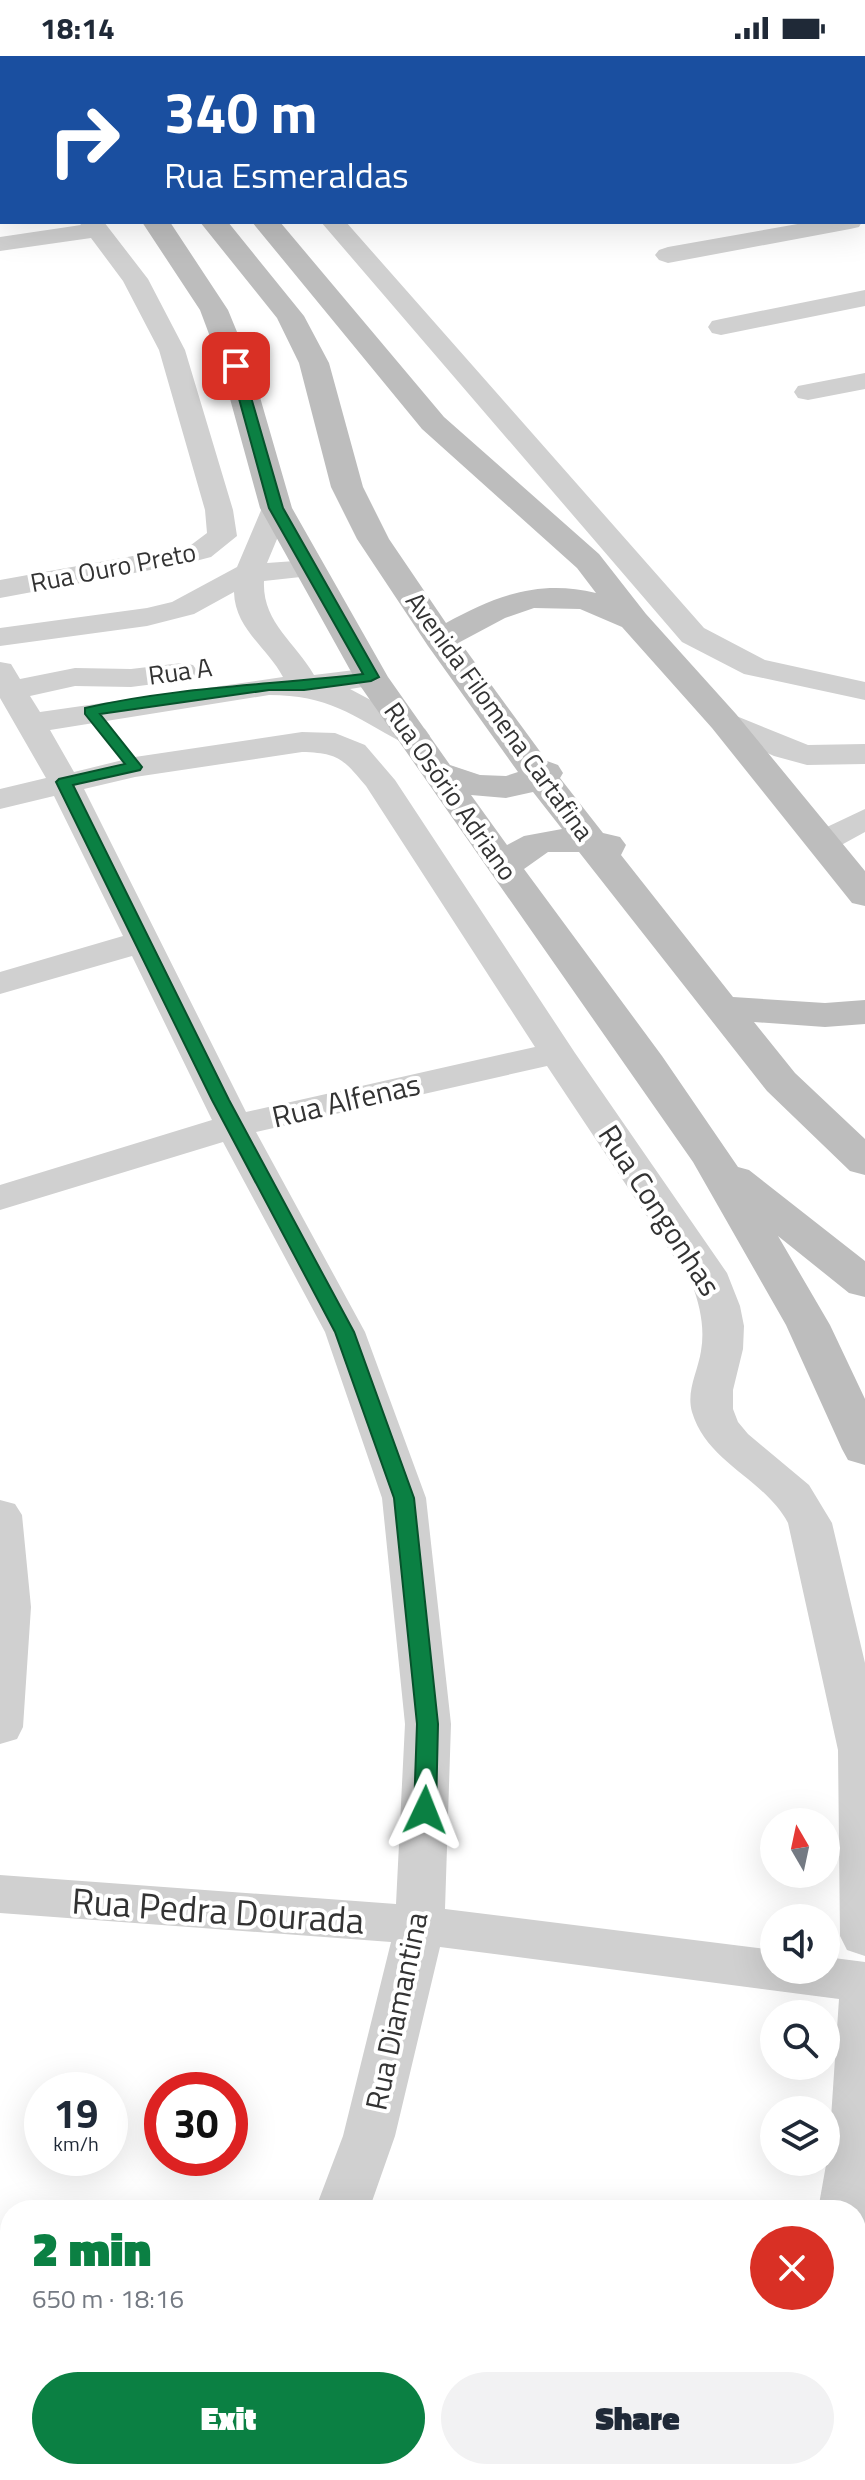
<!DOCTYPE html>
<meta charset="utf-8">
<style>
:root{--surface:#fff;--page:#f2f2f3;--text:#1f2937;--muted:#747a83;--accent:#0b8043}
body{margin:0;font-family:"Titillium Web",sans-serif;background:var(--page);color:var(--text);height:100vh;display:flex;flex-direction:column;font-size:30px;white-space:nowrap}
*{box-sizing:border-box;margin:0}
p{font-size:26px;color:var(--muted)}
.icon{flex:none;width:44px;height:44px;fill:none;stroke:currentColor;stroke-width:2;stroke-linecap:round;stroke-linejoin:round}
.map{position:relative;flex:1;overflow:hidden}
.details{position:absolute;left:0px;top:2144px;width:866px;height:280px;display:flex;flex-direction:column;background:var(--surface);border-radius:32px 32px 0 0;box-shadow:0 8px 32px #0002}
.details>*{flex:none}
.banner{position:absolute;left:0px;top:0px;width:866px;height:168px;box-shadow:0 8px 32px #0002;background:#1a4fa0;color:#fff;overflow:hidden}
.needle{width:52px;rotate:351deg}
.controls{position:absolute;left:760px;top:1752px;display:grid;gap:16px}
.controls a{display:grid;place-items:center;width:80px;height:80px;border-radius:50%;background:var(--surface);box-shadow:0 8px 32px #0002;font-size:40px}
.speed{position:absolute;left:24px;top:2016px;display:flex;gap:16px;font-size:40px;font-weight:700;text-align:center}
.speed>*{display:grid;place-content:center;width:104px;height:104px;border-radius:50%;background:var(--surface);box-shadow:0 8px 32px #0002;line-height:1}
.speed small{font-size:20px;font-weight:400}
.speed .limit{border:12px solid #d22;background:#fff;color:#111}
.pin{position:absolute;display:grid;place-items:center;width:68px;height:68px;color:#fff;margin:-34px;border-radius:16px;box-shadow:0 4px 12px #0006}
.me{position:absolute;width:88px;margin:-44px;rotate:2deg;stroke-linejoin:round;filter:drop-shadow(0 0 6px #0008)}
.turn{display:flex;align-items:center;gap:28px;height:168px;padding:0 32px;font-size:36px}
.turn .icon{width:104px;height:104px;stroke-width:2.5}
.turn b{display:block;font-size:56px;line-height:68px}
.round{display:grid;place-items:center;flex:none;width:84px;height:84px;border-radius:42px;background:var(--page)}
.head{display:flex;align-items:center;justify-content:space-between;height:136px;padding:0 32px}
h1{font-size:48px;font-weight:800;line-height:60px;color:var(--accent)}
.button{display:flex;gap:16px;margin-top:auto;padding:16px 32px}
.button a{flex:1;height:92px;border-radius:48px;background:var(--accent);color:#fff;font-size:32px;font-weight:800;line-height:92px;text-align:center}
.button a+a{background:var(--page);color:var(--text)}
.status{display:flex;justify-content:space-between;align-items:center;height:56px;padding:0 40px;background:var(--surface);direction:ltr}
.status svg{height:22px;fill:currentColor}
.map>svg:first-child{display:block}
</style>
<div class="status"><b>18:14</b><svg viewBox="0 0 49 12"><path d="M0 12V9h3v3zM5 12V6h3v6zM10 12V3h3v9zM15 12V0h3v12zM26 1h20v11H26zM47 4h2v5h-2z"/></svg></div>
<div class="map">
<svg width="865" height="2424" viewBox="0 0 865 2424">
<rect width="100%" height="100%" fill="#fff"/>
<g fill="none" stroke-linecap="round" stroke-linejoin="round">
<path fill="#d0d0d0" fill-rule="evenodd" d="M328 0H350L351 2H329Z
M640 0H673L639 2Z
M838 0H862L863 2H839Z
M864 21H865V35H864Z
M0 59 2 60V74L0 73Z
M864 85H865V99H864Z
M79 166H104L148 223 185 294 233 454 237 480 211 501 188 507 0 542V524L177 492 191 489 207 477 205 454 159 294 123 225 91 182 0 195V181L81 169Z
M321 166H346L704 572 765 604 865 626V644L744 618 682 586Z
M809 166H862L859 171 850 173 668 207 659 204 655 199 659 194 668 191Z
M865 234V250L721 279 712 277 708 271 712 265 721 263Z
M865 317V333L808 344 798 342 794 336 798 330Z
M276 443 286 446 290 452 267 507 309 504 319 507 324 513 319 519 264 525C262 566 295 586 314 619L371 612 382 614 387 621 382 628 350 633 425 673 430 680 425 687 414 690 403 687C352 659 328 639 269 639L50 674 74 716 135 701 302 676 335 677 365 689 395 724 575 997 727 1217 740 1250 744 1270 743 1293 733 1334V1353L738 1366 748 1378 809 1429 832 1467 865 1607V1900L847 1894 840 1880 838 1694 788 1467C764 1422 707 1407 692 1356 686 1335 698 1315 701 1295 705 1272 700 1250 692 1228L547 1010 256 1076 365 1276 426 1442 451 1668 445 1853 774 1894V1914H826V1901L865 1906V2168L856 2173V2154H818L829 2092 839 1943 440 1891 395 2080 369 2154H315L343 2080 391 1886 0 1857V1819L396 1848 405 1668 382 1442 325 1276 223 1086 0 1154V1129L212 1064 132 900 0 938V916L123 880 54 740 0 753V733L46 722 0 642V606L11 608 20 623 75 612 131 613 182 607 193 609 198 616 193 623 131 631 75 630 30 640 40 656 283 621C267 591 235 573 234 536L194 558 147 570 0 590V572L147 552 172 546 237 511 262 452 266 446ZM302 696C339 697 343 703 366 730L535 991 246 1056 84 733 135 721Z
M724 655 808 689 865 688V708L807 709 774 700 713 672 708 665 713 658Z
M865 753V776L834 793 822 796 810 793 805 786 810 779Z
M0 1444 15 1448 22 1459 31 1551 23 1671 17 1683 0 1688Z
M207 2414H265L261 2424H203Z
M776 2414H834L831 2424H773Z"/>
<path fill="#bdbdbd" fill-rule="evenodd" d="M18 0H42L43 2H19Z
M72 0H97L98 2H73Z
M117 0H142L143 2H118Z
M142 166H170L228 254 251 310 292 452 388 621 450 709 480 719 506 720 518 716 428 590 357 483 331 431 299 307 277 262 200 166H228L304 260 329 307 363 431 389 483 446 567C495 540 539 523 596 537L577 512 422 373 252 166H280L444 361 599 498 646 558 736 658 865 815V850L852 847 712 672 622 571 580 553 534 552 505 562 460 586 547 705 558 709 563 717 560 722 603 777 620 781 626 789 621 799 733 941 825 947 865 944V968L825 971 754 966 795 1017 865 1083V1119L850 1115 767 1035 579 796H548L524 813 662 1000 738 1111 749 1114 865 1205V1241L849 1237 778 1180 830 1269 865 1343V1409L848 1404 842 1393 786 1269 693 1106 354 621 260 452 221 310 200 254ZM533 736 562 773 524 780 507 789 471 739 506 742Z"/>
</g>
<path fill="#0b8043" stroke="#07532c" stroke-width="2" d="M236 306 242 310 283 452 379 621 371 625 304 634H269L100 658 142 711 140 714 73 729 229 1044 354 1276 414 1442 438 1668 436 1754 432 1760 425 1762 417 1760 414 1754 417 1668 394 1442 335 1276 212 1044 56 726 59 723 125 708 85 658V652C176 631 271 629 363 618L269 452 230 310Z"/>
<g text-anchor="middle" dominant-baseline="central" stroke-width="8" stroke-linejoin="round" paint-order="stroke">
<g font-size="26" fill="#333" stroke="#fff">
<text transform="translate(113 511) rotate(-11)">Rua Ouro Preto</text>
<text transform="translate(180 615) rotate(-8)">Rua A</text>
<text transform="translate(500 660) rotate(54)">Avenida Filomena Cartafina</text>
<text transform="translate(451 735) rotate(55)">Rua Osório Adriano</text>
</g>
<g font-size="30" fill="#333" stroke="#fff">
<text transform="translate(346 1044) rotate(-13)">Rua Alfenas</text>
<text transform="translate(660 1154) rotate(57)">Rua Congonhas</text>
<text transform="translate(396 1955) rotate(-78)">Rua Diamantina</text>
</g>
<g font-size="36" fill="#333" stroke="#fff">
<text transform="translate(218 1854) rotate(4)">Rua Pedra Dourada</text>
</g>
</g>
</svg>
<div class="controls">
<a><svg class="needle" viewBox="-14 -14 28 28"><path d="M0-13l5 13h-10z" fill="#e53935"/><path d="M0 13l5-13h-10z" fill="#747a83"/></svg></a>
<a><svg class="icon" aria-label="sound" viewBox="0 0 24 24"><path d="M4 9h4l5-4v14l-5-4H4zM17 9q2 3 0 6"/></svg></a>
<a><svg class="icon" aria-label="search" viewBox="0 0 24 24"><circle cx="10" cy="10" r="6"/><path d="M15 15l6 6"/></svg></a>
<a><svg class="icon" aria-label="layers" viewBox="0 0 24 24"><path d="M12 4l9 5-9 5-9-5zM3 14l9 5 9-5"/></svg></a>
</div>
<div class="speed"><div>19<small>km/h</small></div><div class="limit">30</div></div>
<div class="pin" style="left:236px;top:310px;background:#d93025"><svg class="icon" aria-label="arrive" viewBox="0 0 24 24"><path d="M6 21V4h12l-3 4 3 4H6"/></svg></div>
<svg class="me" style="left:425px;top:1754px" viewBox="-20 -20 40 40"><path d="M0-17L14 15 0 8-14 15z" fill="#0b8043" stroke="#fff" stroke-width="4"/></svg>
<div class="banner">
<div class="turn"><svg class="icon" aria-label="right" viewBox="0 0 24 24"><path d="M7 20v-9h11M14 6l5 5-5 5"/></svg><div><b>340 m</b>Rua Esmeraldas</div></div>
</div>
<section class="details">
<div class="head"><div><h1>2 min</h1><p>650 m · 18:16</p></div><a class="round" style="background:#d93025;color:#fff"><svg class="icon" aria-label="close" viewBox="0 0 24 24"><path d="M6 6l12 12M18 6L6 18"/></svg></a></div>
<div class="button"><a>Exit</a><a>Share</a></div>
</section>
</div>
